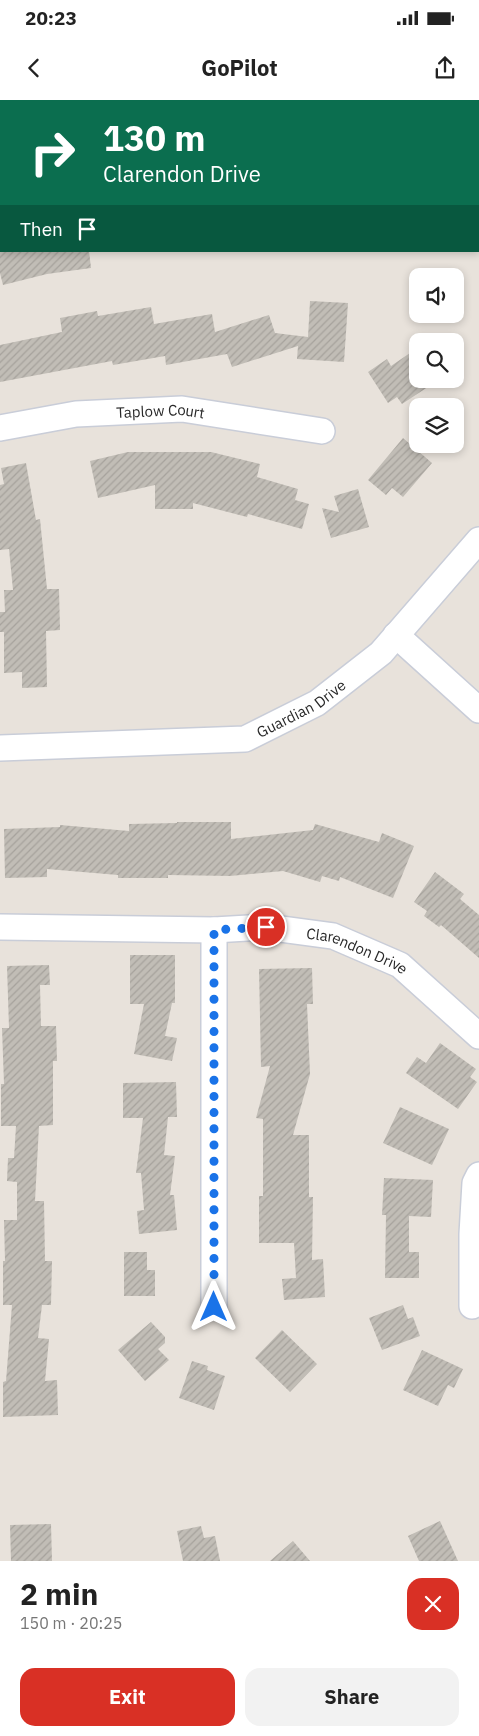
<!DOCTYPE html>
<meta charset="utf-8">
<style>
:root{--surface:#fff;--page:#f2f2f2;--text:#222;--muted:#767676;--accent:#d93025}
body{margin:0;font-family:"IBM Plex Sans",sans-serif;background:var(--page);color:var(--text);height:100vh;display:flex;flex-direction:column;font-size:19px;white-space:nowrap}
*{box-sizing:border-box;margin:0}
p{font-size:16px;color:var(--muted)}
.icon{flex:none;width:28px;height:28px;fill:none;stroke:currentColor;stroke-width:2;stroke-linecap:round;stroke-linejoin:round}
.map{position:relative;height:1461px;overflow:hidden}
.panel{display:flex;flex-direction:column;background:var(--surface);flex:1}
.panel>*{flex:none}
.top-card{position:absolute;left:0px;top:0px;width:480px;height:152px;box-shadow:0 2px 8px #0003;background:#0b6e4f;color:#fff;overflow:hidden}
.tools{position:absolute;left:409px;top:168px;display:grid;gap:10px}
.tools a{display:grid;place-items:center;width:55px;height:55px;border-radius:10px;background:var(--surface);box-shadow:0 2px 8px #0003;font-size:25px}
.pin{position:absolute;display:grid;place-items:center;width:42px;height:42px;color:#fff;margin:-21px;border:2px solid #fff;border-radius:50%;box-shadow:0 1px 5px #0007}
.me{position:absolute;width:55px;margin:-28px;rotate:0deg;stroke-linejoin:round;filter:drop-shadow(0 0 4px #0008)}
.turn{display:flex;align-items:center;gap:18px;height:105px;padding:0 20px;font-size:22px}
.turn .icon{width:65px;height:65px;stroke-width:2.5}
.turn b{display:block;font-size:35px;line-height:42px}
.then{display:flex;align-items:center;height:48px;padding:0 20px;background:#0003;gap:10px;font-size:19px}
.round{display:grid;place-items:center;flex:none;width:52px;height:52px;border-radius:15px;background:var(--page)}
.headline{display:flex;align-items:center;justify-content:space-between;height:85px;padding:0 20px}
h1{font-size:30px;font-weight:800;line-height:38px}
.cta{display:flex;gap:10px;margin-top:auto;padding:10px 20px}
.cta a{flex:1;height:58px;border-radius:15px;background:var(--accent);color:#fff;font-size:20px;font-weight:800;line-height:58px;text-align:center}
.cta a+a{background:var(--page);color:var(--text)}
.status{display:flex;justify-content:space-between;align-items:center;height:35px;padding:0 25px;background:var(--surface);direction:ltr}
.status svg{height:14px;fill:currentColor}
header{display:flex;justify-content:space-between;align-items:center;height:65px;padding:0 20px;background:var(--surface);font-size:22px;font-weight:800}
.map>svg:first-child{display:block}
</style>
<div class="status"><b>20:23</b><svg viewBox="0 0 49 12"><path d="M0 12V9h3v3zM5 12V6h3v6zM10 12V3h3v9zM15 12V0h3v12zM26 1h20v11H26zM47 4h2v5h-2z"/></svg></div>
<header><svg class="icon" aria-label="back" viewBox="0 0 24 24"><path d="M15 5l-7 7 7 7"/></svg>GoPilot<svg class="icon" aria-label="share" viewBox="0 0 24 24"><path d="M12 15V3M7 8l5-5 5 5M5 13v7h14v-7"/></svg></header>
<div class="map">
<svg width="479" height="1461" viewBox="0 0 479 1461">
<defs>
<pattern id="building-hatch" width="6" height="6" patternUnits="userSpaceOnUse" patternTransform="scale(1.25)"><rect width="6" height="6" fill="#c1bdb6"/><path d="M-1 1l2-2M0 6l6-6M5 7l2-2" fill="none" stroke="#a6a29c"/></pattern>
</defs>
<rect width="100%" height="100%" fill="#e8e2db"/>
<path fill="url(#building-hatch)" d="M0 151H89L91 168 47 174 3 185 0 173Z
M310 201 348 203 344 262 297 259 298 246 232 267 227 254 166 265 165 256 113 265 112 261 0 282V245L62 232 60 218 97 211 98 216 151 207 154 224 212 214 215 232 269 215 275 233 308 237Z
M410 253 418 264V279H440L402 304 397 297 388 303 368 272 387 259 391 266Z
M403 338 432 363 403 397 392 388 386 395 368 380Z
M128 352H211L260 364 257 377 298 389 295 400 309 404 302 429 248 414 247 417 193 403V409H155V385L98 398 90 361Z
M26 363 36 420 40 419 47 489H59L60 530 46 531 47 587 22 588V572L4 573V532H0V512H5L4 490H13L9 449 0 450V385L4 384 1 368Z
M358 389 369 427 331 438 322 408 339 412 334 396Z
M177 722H231V739L313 730 315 724 379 742 382 733 414 746 393 798 340 777 339 781 322 776 320 782 283 771 230 776 168 775V778H118V775L47 769V777L5 778 4 729 60 727V725L129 731V724L177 723Z
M435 772 464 794 460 799 479 815V858L441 825 439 827 424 816 427 811 414 802Z
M130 855H175V903H172L165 936 177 938 172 961 134 954 144 904H130Z
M49 865 50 885H40L41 926H56L57 961H53V1025L39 1026 35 1101H44L45 1161H52L51 1205H42L38 1238 49 1239 45 1281 57 1280 58 1315 3 1317V1282L6 1281 12 1205H3V1161H5L4 1120H17V1082L7 1081 8 1058H14L16 1026H1V984H4L2 928H9L7 866Z
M312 868 313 904H307L310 974 293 1035H309V1097H313L312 1160 323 1159 325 1197 284 1200 282 1179 296 1178 294 1143H259V1096H263V1019L256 1018 270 966 261 967 259 869Z
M440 943 476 969 470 977 477 982 458 1009 406 973 417 957 426 963Z
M176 982 177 1017H168L164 1055 175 1056 170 1095H174L177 1130 139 1134 137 1111 144 1110 141 1073H136L143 1018H123V983Z
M400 1007 449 1029 432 1065 383 1043Z
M384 1078 433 1080 431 1117 409 1116V1152H419V1178H385L386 1115H382Z
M124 1152H147V1170H155V1196H124Z
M403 1205 408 1219 413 1217 420 1236 382 1250 369 1218Z
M151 1222 165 1237V1243L158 1249 169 1260 145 1281 118 1250Z
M282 1230 317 1264 290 1292 255 1258Z
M422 1250 463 1269 454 1288 448 1285 438 1306 403 1290Z
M192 1261 208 1266 207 1270 225 1276 214 1310 179 1298Z
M440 1421 458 1461H419L408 1436Z
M51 1424 52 1461H11L10 1425Z
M201 1426 204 1438 215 1436 220 1461H183L177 1431Z
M293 1441 310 1461H270Z"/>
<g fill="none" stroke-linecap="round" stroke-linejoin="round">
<g stroke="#c9cdd8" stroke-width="28">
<g id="minor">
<path d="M0 85H1"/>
<path id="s1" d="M0 328 76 314 182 309 322 331"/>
<path d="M396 535 479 610"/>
<path id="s2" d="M0 648 245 639 317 603 381 553 479 440"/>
<path id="s3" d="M0 827 214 830 266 827 333 836 400 865 479 936"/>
<path d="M214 830V1207"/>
<path d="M472 1206V1134L475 1083 479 1075"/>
</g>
</g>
<use href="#minor" stroke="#fff" stroke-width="25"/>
</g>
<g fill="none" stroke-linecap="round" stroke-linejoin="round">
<path stroke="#1a73e8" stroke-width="9" stroke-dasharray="0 16.2" d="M214 1207V830L266 827"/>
</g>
<g text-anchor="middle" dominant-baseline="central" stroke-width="4" stroke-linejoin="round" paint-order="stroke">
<g font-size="15" fill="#282828" stroke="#fff">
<text stroke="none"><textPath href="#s1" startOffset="162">Taplow Court</textPath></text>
<text stroke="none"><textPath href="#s2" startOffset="309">Guardian Drive</textPath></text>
<text stroke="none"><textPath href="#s3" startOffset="361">Clarendon Drive</textPath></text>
</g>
</g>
</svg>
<div class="tools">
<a><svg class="icon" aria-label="sound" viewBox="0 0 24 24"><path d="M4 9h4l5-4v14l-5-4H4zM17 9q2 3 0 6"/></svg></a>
<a><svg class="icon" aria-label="search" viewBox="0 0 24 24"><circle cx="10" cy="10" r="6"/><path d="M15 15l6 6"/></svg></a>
<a><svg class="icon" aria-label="layers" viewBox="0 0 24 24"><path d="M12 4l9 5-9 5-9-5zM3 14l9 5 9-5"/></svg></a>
</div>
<div class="pin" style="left:266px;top:827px;background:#d93025"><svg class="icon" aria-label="arrive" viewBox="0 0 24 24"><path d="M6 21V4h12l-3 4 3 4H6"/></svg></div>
<svg class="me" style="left:214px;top:1207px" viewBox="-20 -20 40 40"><path d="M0-17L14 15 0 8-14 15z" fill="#1a73e8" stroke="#fff" stroke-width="4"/></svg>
<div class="top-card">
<div class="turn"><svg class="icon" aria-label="right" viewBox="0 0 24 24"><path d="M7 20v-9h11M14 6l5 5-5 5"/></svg><div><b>130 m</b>Clarendon Drive</div></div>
<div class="then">Then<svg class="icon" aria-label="arrive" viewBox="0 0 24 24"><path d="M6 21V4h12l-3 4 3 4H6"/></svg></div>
</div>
</div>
<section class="panel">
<div class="headline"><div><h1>2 min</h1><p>150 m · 20:25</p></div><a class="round" style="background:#d93025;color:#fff"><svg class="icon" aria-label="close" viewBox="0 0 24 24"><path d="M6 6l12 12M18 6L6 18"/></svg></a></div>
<div class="cta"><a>Exit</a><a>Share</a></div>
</section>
